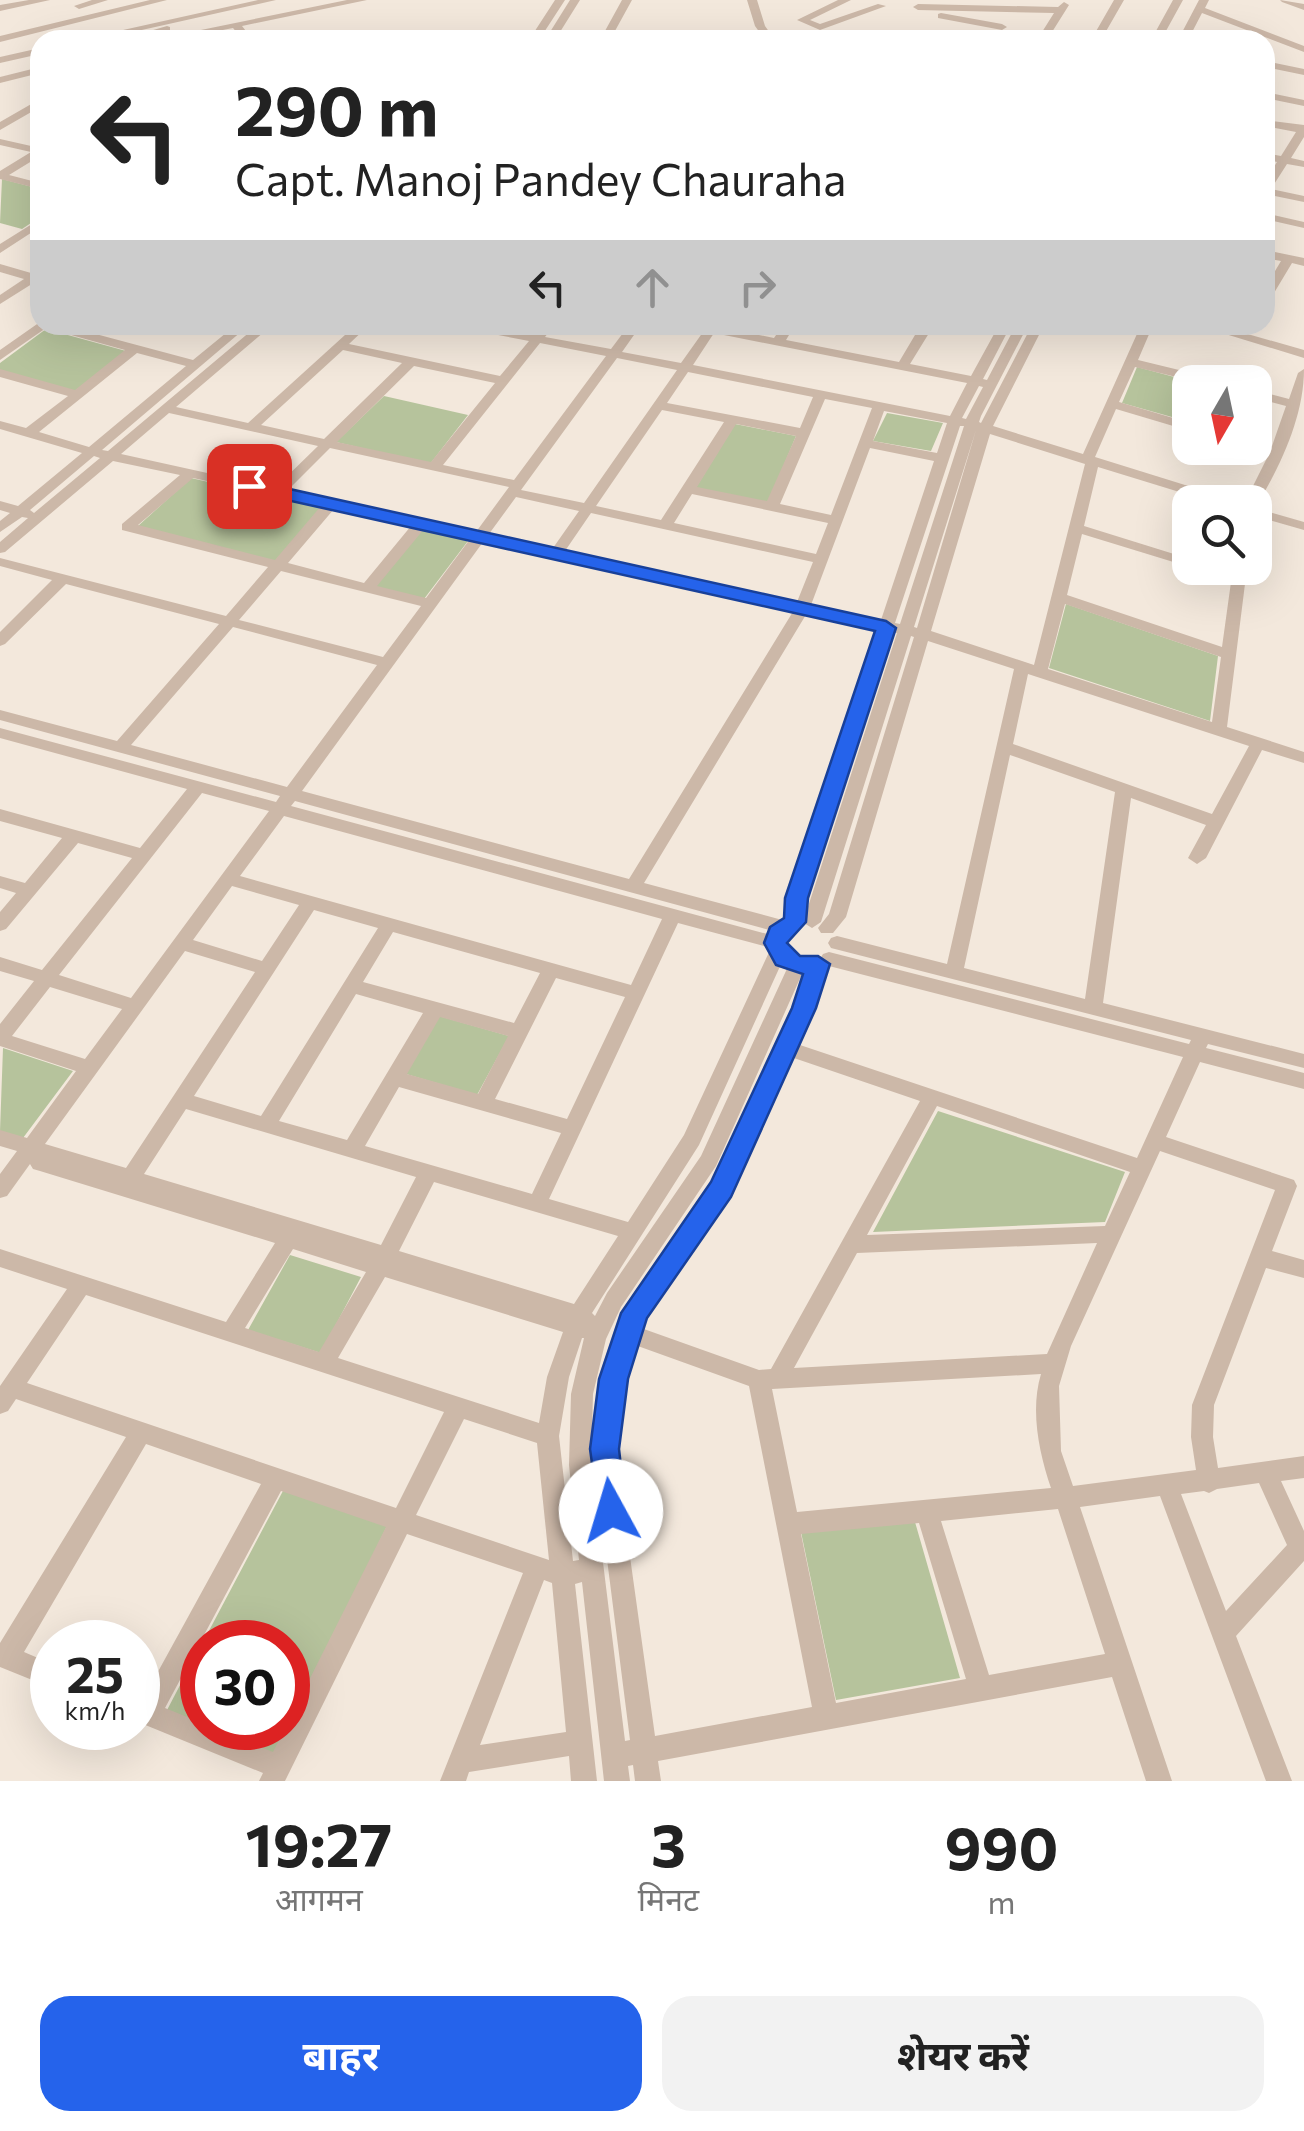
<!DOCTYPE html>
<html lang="hi">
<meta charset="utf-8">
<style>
:root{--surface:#fff;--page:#f2f2f2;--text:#222;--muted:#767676;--accent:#2563eb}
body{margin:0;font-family:Commissioner,"Noto Sans Devanagari",sans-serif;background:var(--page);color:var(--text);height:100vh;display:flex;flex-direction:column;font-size:38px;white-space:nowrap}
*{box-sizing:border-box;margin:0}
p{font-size:32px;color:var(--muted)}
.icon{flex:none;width:55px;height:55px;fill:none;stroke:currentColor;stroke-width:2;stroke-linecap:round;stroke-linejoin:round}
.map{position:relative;height:1781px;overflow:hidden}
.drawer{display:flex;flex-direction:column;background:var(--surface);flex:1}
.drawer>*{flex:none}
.top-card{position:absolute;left:30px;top:30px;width:1245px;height:305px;border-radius:30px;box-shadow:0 10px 40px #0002;background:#fff;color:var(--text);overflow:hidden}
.needle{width:65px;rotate:189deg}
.buttons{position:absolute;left:1172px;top:365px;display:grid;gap:20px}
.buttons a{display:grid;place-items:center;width:100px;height:100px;border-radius:20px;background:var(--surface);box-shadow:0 10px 40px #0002;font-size:50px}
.speed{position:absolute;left:30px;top:1620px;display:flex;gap:20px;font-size:50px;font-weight:700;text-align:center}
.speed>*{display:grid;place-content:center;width:130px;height:130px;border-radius:50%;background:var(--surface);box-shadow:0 10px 40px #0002;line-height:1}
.speed small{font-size:25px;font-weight:400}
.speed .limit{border:15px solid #d22;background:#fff;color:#111}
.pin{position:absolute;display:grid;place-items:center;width:85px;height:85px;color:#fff;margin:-42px;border-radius:20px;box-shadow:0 5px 15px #0006}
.me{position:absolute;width:110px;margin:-55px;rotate:354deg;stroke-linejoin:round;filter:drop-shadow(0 0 8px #0008)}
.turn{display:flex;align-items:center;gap:35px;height:210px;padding:0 40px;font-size:45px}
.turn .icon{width:130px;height:130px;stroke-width:2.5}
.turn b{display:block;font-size:70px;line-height:85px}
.lanes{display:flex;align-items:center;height:95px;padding:0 40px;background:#0003;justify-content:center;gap:50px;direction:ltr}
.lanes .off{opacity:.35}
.eta{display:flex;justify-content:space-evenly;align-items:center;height:170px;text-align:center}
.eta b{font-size:60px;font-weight:700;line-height:70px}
.button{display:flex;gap:20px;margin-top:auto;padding:20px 40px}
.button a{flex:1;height:115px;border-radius:30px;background:var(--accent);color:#fff;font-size:40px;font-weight:700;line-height:115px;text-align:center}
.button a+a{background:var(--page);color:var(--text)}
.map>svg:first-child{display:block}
</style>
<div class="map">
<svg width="1304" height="1781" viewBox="0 0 1304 1781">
<rect width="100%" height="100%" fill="#f3e8dc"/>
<path fill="#b6c39c" d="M2 179 40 189V217L22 229 0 223Z
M46 329 126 351 75 391 0 370V363Z
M1137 367 1193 382 1179 419 1122 403Z
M384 396 468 415 430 464 336 442Z
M887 413 943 423 931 451 873 441Z
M735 424 796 436 768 503 695 489Z
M191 478 322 508 275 561 138 526Z
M416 529 468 541 424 599 371 586Z
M1066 604 1218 656 1210 721 1049 668Z
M439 1016 509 1036 477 1095 406 1074Z
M3 1048 73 1071 23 1138 0 1131Z
M938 1111 1125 1172 1105 1222 873 1232Z
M290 1255 361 1277 321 1353 248 1330Z
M284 1489 387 1526 276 1755 205 1728H288V1642H203Z
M915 1522 960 1678 836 1700 801 1532Z
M202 1643V1727L166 1712Z"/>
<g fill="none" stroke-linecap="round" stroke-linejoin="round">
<path fill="#ccb8a8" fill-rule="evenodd" d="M29 0H50L0 11V5Z
M92 0H108L79 9 74 6Z
M150 0H167L0 42V36Z
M258 0H276L97 40H78Z
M347 0H367L242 26 253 40H243L233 28 172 40H152Z
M555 0H565L539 40H529Z
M570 0H580L555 40H545Z
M622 0H632L610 40H600Z
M747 0H757L765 26 775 40H765L755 26Z
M838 0H851L810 20 820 24 878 4 886 6 820 30 797 20Z
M1114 0H1124L1101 40H1091Z
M1173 0H1183L1161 40H1151Z
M1199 0H1209L1205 8 1304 46V52L1202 13 1188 40H1178Z
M1280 0 1304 4V10L1282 2Z
M1064 2 1069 5 1047 40H1037L1054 13 918 10 913 7 918 4 1058 7Z
M941 13 1002 24 1007 27 1002 30 938 18V14Z
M167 26 170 27V31L136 40H119Z
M941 32 974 40 938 37 936 35Z
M40 48V54L0 63V57Z
M1265 61 1304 69V75L1265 67Z
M40 67V73L0 83V77Z
M1265 92 1304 100V106L1265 98Z
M40 99V107L0 130V122Z
M1265 120 1304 125V137L1291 158 1304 161V167L1287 164 1271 189 1304 196V202L1265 194V181L1277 162 1265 159V153L1281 156 1296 132 1265 126Z
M0 139 40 148V156L9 175 40 183V189L0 179V171L31 152 0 145Z
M1265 213 1304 222V228L1265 219Z
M40 219V227L0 253V244Z
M1265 250 1304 258V266L1292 263 1271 298 1265 302V288L1281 261 1265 258Z
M0 264 31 273 40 269V282H35L0 304V295L24 279 0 272Z
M40 322V325H62L193 360 226 333 205 325 233 327 249 325 102 450 108 451 258 325H272L176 407 248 423 356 325H369L349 344 500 376 529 341 467 329 461 325H486L534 334 541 325H554L545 337 611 349 629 325H641L622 352 681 363 708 325H720L719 327 774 338 783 325H795L786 340 899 362 915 335 876 325 920 329 922 325H934L910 364 971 376 999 325H1011L983 379 987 380 1016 325H1028L981 416 979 422 981 423 1032 325H1044L993 426 1083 454 1141 325H1153L1138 360 1216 379 1217 382H1197L1135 367 1119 402 1190 423V431L1116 409 1095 457 1230 499 1232 502H1212L1098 467 1084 526 1190 559V568H1214L1232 573 1233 568H1247L1227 727 1304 752V763L1262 750 1206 858 1197 864 1188 858 1206 825 1131 798 1103 1003 1304 1054V1068L1208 1044 1206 1048 1304 1073V1089L1200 1062 1166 1137 1294 1180 1297 1186 1272 1251 1304 1260V1278L1266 1268 1214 1405 1213 1437 1218 1468 1304 1456V1478L1281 1481 1304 1531V1561L1236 1636 1292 1781H1266L1160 1496 1080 1507 1172 1781H1146L1112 1677 658 1761 661 1781H635L633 1765 628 1766 630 1781H604L582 1582 575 1584 597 1781H571L569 1756 469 1772 466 1781H440L523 1573 407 1534 285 1781H259L263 1773 138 1722V1700L143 1699 261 1484 146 1444 24 1652 52 1664V1688L0 1667V1643L126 1437 16 1399 8 1411 0 1414V1386L67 1289 0 1267V1249L226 1322 275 1243 40 1171 33 1169 30 1164 7 1196 0 1198V1174L17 1151 0 1146V1130L27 1138 76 1071 0 1046V1024L34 981 0 971V957L42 970 132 858 78 843 6 929 0 931V912L16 893 0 888V876L25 883 62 838 0 821V809L140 848 187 789 0 738V728L276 802 280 796 0 720V710L117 741 219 624 66 584 5 644 0 646V632L52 580 0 566V558L226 616 268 567 122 530V524L180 475 113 461 5 552 0 553V542L28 518 22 517 0 532V521L10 513 0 510V501L18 506 82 453 0 429V421L26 428 68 396 0 377V369L75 390 125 350 46 328 0 360V350ZM714 333 967 383 950 416 693 365ZM540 343 606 356 514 480 443 465ZM343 350 402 363 324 439 261 425ZM137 353 186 366 89 447 39 432ZM617 358 677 370 584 503 521 490ZM414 366 495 383 431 462 337 442ZM688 372 813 397 800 428 667 403ZM979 386 983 387 966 419 962 418ZM825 399 872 408 831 515 780 504ZM662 410 724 422 661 520 596 506ZM884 411 947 423 937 453 873 441ZM169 413 318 446 275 488 121 454ZM736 424 796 436 767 501 697 487ZM960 426H964L900 624 895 623ZM976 430 917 628 914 627ZM990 434 1085 464 1034 665 931 631ZM330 448 509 487 476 532 288 490ZM870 448 934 461 881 620 811 605ZM94 456 100 458 34 513 30 510ZM193 478 321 506 275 560 138 525ZM692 494 828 523 816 554 674 523ZM516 497 579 511 553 548 489 534ZM334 509 411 526 364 583 288 563ZM591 513 813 562 797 602 565 551ZM424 529 470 539 426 598 377 586ZM1082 534 1193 568 1195 571 1231 582 1222 647 1067 595ZM483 542 794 610 629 879 302 791ZM281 571 421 606 383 657 239 620ZM1065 604 1221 657 1212 722 1048 669ZM807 613 878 629 788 898 786 921 644 883ZM233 627 377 665 287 787 131 745ZM892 632 897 633 804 919 806 898ZM911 636 914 637 829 914 818 928 821 933H833L846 917 928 641 1014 669 947 964 837 936 831 938 828 943 831 948 1191 1040 1189 1044 829 952 823 954 820 959 812 960 795 1008 713 1184 627 1306 602 1379 593 1449 630 1740 625 1741 591 1465 593 1394 606 1339 621 1307 716 1166 806 965 803 960H791L701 1156 607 1293 595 1316 592 1313 699 1145 787 951 782 938 291 806 295 801 784 934 792 928 801 927 804 923 812 928 821 922ZM1028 674 1249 746 1212 814 1013 744ZM1010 755 1115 792 1085 999 964 968ZM202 793 269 811 131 998 59 975ZM284 816 662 919 631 985 240 876ZM232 886 299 905 262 961 193 940ZM314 910 378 928 261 1116 194 1096ZM678 923 771 948 684 1135 628 1222 549 1199ZM393 932 540 973 514 1023 363 982ZM185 951 255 972 126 1168 45 1144ZM827 965 829 966 1183 1057 1137 1158 797 1044 813 1008ZM556 978 625 997 567 1119 495 1099ZM50 987 122 1009 85 1059 12 1036ZM356 994 423 1013 347 1140 279 1121ZM440 1017 508 1036 478 1094 407 1074ZM791 1057 920 1101 771 1369 759 1370 641 1328 644 1317 728 1195ZM399 1087 561 1133 532 1194 365 1146ZM937 1106 1130 1172 1105 1226 867 1235ZM186 1109 416 1177 381 1245 144 1174ZM1160 1151 1275 1190 1192 1405 1191 1437 1196 1470 1073 1486 1061 1451 1059 1386 1071 1346ZM434 1182 618 1236 574 1304 399 1251ZM1097 1243 1047 1354 794 1368 857 1253ZM293 1249 366 1272 319 1352 245 1328ZM385 1277 563 1332 547 1377 539 1423 338 1358ZM86 1295 444 1412 396 1508 27 1383ZM582 1338H584L571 1394 569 1465 579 1560 573 1561 559 1436 569 1377ZM635 1345 749 1386 812 1707 655 1736 615 1449 624 1379ZM1041 1374C1030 1410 1039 1453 1051 1488L797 1512 772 1389ZM464 1419 537 1443 549 1560 416 1515ZM1259 1483 1287 1545 1226 1611 1181 1494 1204 1491 1209 1493 1217 1489ZM281 1491 386 1527 273 1752 213 1728H202V1723L165 1708ZM1058 1509 1105 1654 989 1675 941 1521ZM919 1523 966 1679 836 1703 801 1534ZM544 1580 552 1583 566 1732 480 1745Z
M1196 325H1216L1304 350V358Z
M1304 369C1304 416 1281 465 1257 505L1245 502 1269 454 1249 448H1255V442L1272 446 1286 406 1255 398V390L1289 399 1298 373Z
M1255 508 1304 522V530L1255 516Z"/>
</g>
<path fill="#2563eb" stroke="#184099" stroke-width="2.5" d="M249 480 886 621 896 628 808 898 806 922 787 943 800 956H818L830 964 816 1008 731 1197 647 1318 628 1379 619 1449 626 1511 621 1521 611 1525 600 1521 590 1449 599 1379 621 1313 711 1182 792 1008 803 974 776 965 764 943 770 927 784 918 785 898 875 631 242 490 240 486Z"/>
</svg>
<div class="buttons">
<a><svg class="needle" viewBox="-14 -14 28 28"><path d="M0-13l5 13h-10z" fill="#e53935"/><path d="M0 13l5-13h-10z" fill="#767676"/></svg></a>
<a><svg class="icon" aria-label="search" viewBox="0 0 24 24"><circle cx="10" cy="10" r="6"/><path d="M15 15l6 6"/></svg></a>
</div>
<div class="speed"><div>25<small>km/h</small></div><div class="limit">30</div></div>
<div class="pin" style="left:249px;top:486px;background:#d93025"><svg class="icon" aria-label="arrive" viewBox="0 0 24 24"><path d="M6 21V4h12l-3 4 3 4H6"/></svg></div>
<svg class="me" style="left:611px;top:1511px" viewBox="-20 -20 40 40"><circle r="19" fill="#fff"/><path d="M0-13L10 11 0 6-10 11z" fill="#2563eb"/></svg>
<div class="top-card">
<div class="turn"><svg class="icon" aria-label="left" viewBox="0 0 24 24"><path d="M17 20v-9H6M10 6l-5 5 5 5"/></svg><div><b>290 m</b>Capt. Manoj Pandey Chauraha</div></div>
<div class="lanes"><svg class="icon" aria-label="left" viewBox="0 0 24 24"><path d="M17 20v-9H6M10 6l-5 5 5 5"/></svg><svg class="icon off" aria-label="ahead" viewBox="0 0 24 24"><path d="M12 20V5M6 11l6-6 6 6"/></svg><svg class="icon off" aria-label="right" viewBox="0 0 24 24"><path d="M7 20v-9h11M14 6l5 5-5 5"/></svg></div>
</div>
</div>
<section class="drawer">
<div class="eta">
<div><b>19:27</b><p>आगमन</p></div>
<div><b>3</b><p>मिनट</p></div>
<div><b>990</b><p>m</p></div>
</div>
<div class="button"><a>बाहर</a><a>शेयर करें</a></div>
</section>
